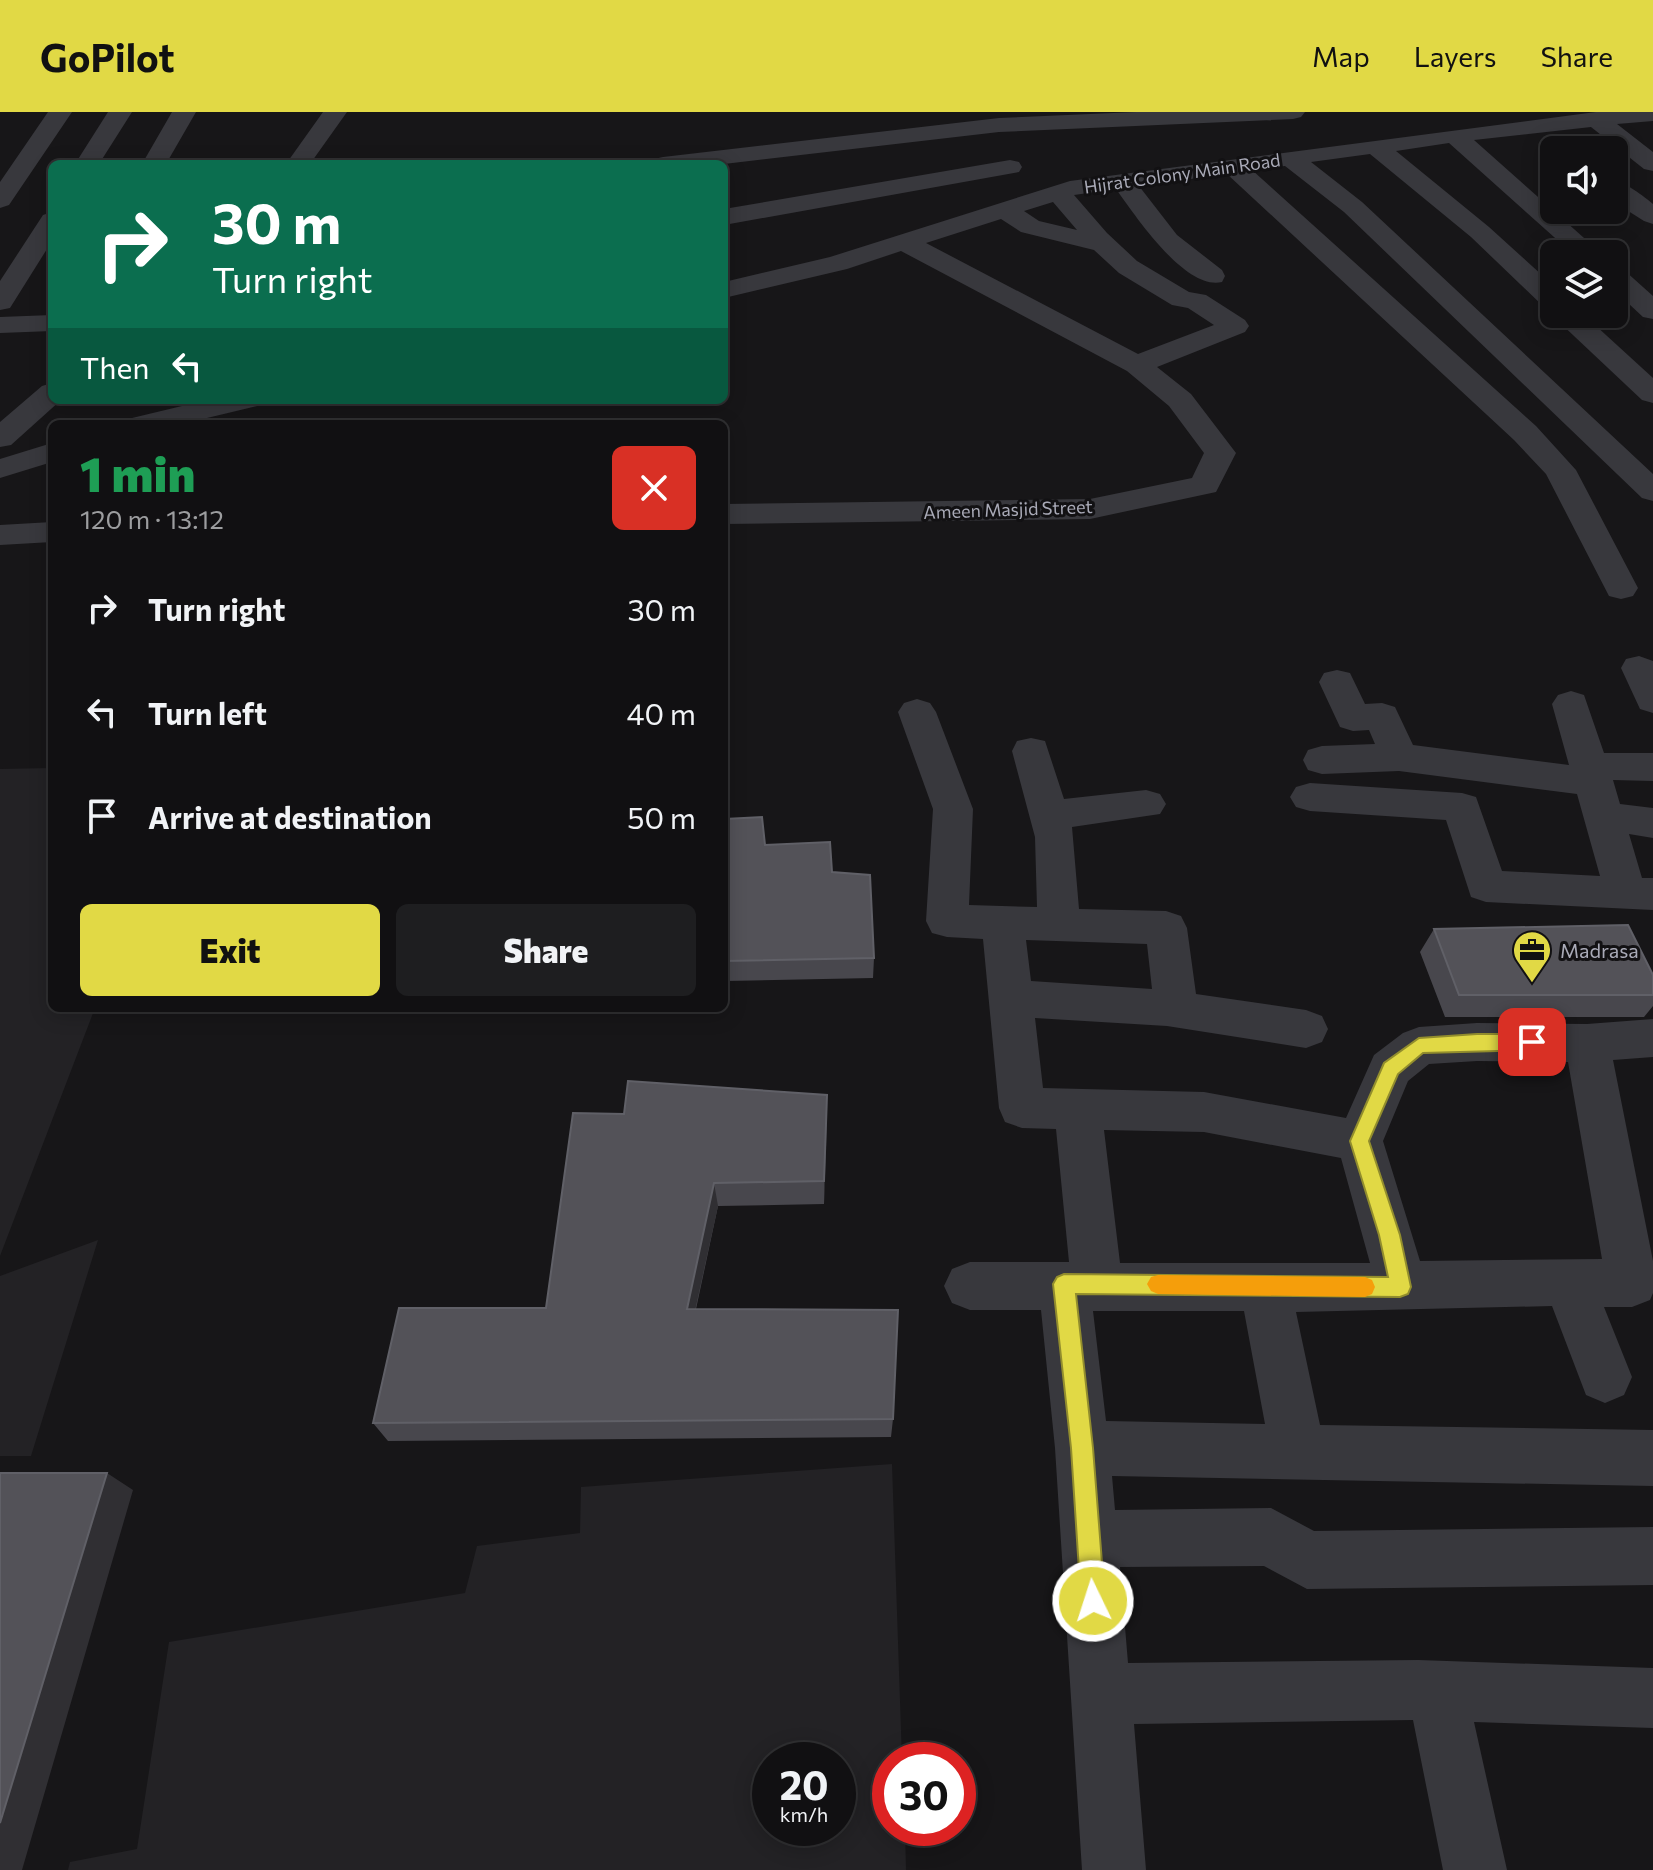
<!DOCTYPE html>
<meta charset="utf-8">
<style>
:root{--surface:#111012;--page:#1e1e20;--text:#f1f3f6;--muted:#9c9d9f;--line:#303032;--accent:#e1d945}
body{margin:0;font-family:Commissioner,sans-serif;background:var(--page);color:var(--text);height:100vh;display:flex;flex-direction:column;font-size:30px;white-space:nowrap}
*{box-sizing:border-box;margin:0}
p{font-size:26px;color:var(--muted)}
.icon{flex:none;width:44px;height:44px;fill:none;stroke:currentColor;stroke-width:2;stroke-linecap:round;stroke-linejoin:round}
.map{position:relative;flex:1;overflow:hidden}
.panel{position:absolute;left:48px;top:308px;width:680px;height:592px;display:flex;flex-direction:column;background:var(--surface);border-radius:12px;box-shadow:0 4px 20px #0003,0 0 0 2px var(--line)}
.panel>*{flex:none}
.banner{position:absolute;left:48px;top:48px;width:680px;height:244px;border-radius:12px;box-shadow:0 4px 20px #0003,0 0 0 2px var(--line);background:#0b6e4f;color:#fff;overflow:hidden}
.buttons{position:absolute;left:1540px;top:24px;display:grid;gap:16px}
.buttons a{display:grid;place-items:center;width:88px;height:88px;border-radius:12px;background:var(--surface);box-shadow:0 4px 20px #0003,0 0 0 2px var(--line);font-size:40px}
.speed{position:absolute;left:752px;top:1630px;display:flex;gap:16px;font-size:40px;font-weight:700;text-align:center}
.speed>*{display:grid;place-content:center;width:104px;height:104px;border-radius:50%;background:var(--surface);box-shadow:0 4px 20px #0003,0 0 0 2px var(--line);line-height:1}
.speed small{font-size:20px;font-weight:400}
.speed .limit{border:12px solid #d22;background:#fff;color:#111}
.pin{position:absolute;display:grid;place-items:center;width:68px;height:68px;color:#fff;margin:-34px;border-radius:16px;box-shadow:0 4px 12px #0006}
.me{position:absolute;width:88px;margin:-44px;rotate:356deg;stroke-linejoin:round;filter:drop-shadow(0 0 6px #0008)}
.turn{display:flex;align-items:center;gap:28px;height:168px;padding:0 32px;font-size:36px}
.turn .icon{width:104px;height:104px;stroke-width:2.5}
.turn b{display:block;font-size:56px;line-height:68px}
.then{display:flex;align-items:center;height:76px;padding:0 32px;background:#0003;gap:16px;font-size:30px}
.round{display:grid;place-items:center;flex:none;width:84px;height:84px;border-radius:12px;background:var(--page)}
.summary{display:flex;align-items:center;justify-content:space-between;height:136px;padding:0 32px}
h1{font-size:48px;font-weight:800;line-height:60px;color:#1e9e55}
.primary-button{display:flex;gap:16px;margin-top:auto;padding:16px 32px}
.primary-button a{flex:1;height:92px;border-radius:12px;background:var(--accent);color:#111;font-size:32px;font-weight:800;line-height:92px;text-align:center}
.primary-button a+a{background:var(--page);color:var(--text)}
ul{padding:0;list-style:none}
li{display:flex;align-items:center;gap:24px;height:104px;padding:0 32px}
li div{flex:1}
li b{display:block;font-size:30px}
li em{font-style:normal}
header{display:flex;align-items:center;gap:48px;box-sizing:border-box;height:112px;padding:0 40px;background:var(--accent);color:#111}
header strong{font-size:38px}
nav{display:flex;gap:44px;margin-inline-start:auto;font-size:28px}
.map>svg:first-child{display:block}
</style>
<header>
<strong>GoPilot</strong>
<nav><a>Map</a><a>Layers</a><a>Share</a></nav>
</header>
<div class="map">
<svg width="1653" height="1758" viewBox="0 0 1653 1758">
<rect width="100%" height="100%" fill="#171618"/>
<path fill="#232225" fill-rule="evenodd" d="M52 656V896H95L0 1144V657Z
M98 1128 31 1344H0V1164Z
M892 1352 902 1648H890V1716H905L906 1758H68L70 1750 137 1737 169 1530 465 1481 477 1434 580 1421 581 1375ZM770 1648H838V1716H770Z"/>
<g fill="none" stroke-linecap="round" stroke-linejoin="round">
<path fill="#38383d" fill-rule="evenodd" d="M48 0H72L9 93 0 96V70Z
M108 0H132L99 52H75Z
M172 0H196L166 52H142Z
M323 0H347L310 52H286Z
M1136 0H1305L1301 5 1293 7 999 20 724 52H651L654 47 663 45 999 6Z
M1596 0H1653V9L1617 12 1653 40V59L1644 57 1591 15 1474 28 1602 142H1573L1449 31 1396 39 1489 115 1554 174V197L1544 195 1471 125 1370 42 1311 50 1362 90 1653 362V389L1642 386 1344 100 1285 54 1252 58 1536 314 1576 358 1638 476 1633 484 1621 487 1609 484 1546 362 1514 328 1227 62 1139 74 1177 123 1222 158 1225 164 1222 170C1185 179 1135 103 1116 77L1074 83 1107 121 1137 149 1189 180 1206 183 1245 208 1249 214 1245 220 1157 255 1191 282 1236 341 1216 380 1090 407 724 412V392L1090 387 1192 366 1204 341 1169 294 1127 259 901 139 847 157 724 186V170L830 145 1070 69ZM1053 90 1077 118 1039 109 1024 99ZM1001 107 1021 120 1094 138 1119 161 1172 193 1188 196 1214 213 1138 242 926 131Z
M1010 48 1019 50 1022 55 1019 60 724 113V97Z
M1614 68C1624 70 1644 84 1653 92V112L1644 109 1614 90Z
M52 100V129L10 196 0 198V169L43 103Z
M1614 156 1624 158 1653 184V207L1643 205 1614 178Z
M1554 201 1583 202 1653 266V291L1642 288 1557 208Z
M52 203V219L0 221V205Z
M52 271V288H61L11 333 0 335V310L42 274Z
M207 288H261L257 294 182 312H128L132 306Z
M52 331V350L0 366V347Z
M52 410V430L0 433V413Z
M1639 544 1653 549V601L1640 597 1621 556 1626 547Z
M1337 558 1350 561 1365 592 1382 591 1395 595 1413 633 1569 653 1552 592 1558 583 1571 579 1584 583 1604 641H1653V669L1613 668 1620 692 1653 696V726L1629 722 1642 766H1653V798L1486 790 1471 785 1446 708 1310 699 1296 695 1290 685 1296 675 1310 671 1462 681 1476 685 1502 759 1600 764 1577 682 1399 659 1322 662 1308 658 1303 648 1308 638 1322 634 1375 632 1369 618 1353 619 1340 615 1319 570 1324 561Z
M917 587 930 591 936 600 973 697 969 793 1037 795 1035 725 1012 639 1017 629 1031 626 1045 629 1064 687 1146 678 1160 682 1166 692 1160 702 1072 715 1079 797 1166 799 1181 804 1187 816 1196 882 1306 898 1322 904 1328 917 1322 930 1306 936 1167 914 1035 906 1043 976 1204 980 1346 1006 1374 943 1403 921 1419 915 1477 911 1587 912 1653 907V945L1613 948 1653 1149V1181L1650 1188 1632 1195H1604L1632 1265 1624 1283 1605 1291 1586 1283 1552 1194 1296 1200 1320 1313 1653 1318V1374L1112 1364 1115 1398 1271 1396 1314 1419 1653 1415V1473L1307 1477 1264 1454 1120 1455 1128 1551 1418 1548 1653 1556V1616L1474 1610 1507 1758H1443L1413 1608 1134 1612 1146 1758H1082L1055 1336 1041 1198H970L952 1191 944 1174 952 1157 970 1150H1069L1056 1017 1022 1016 1005 1010 999 996 983 827 947 825 932 821 926 809 933 697 898 600 904 591ZM1026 828 1147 832 1152 877 1031 869ZM1477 949 1568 950 1602 1147 1420 1149 1383 1029 1408 969 1429 952ZM1104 1018 1204 1020 1341 1046 1370 1151H1120ZM1093 1199H1244L1265 1312 1106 1309Z"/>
</g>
<path fill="#48474d" d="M724 711 765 733 832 760 874 846 873 866 725 869 724 858Z
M1434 817 1653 863V894L1644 905H1445L1420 840Z
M827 983 824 1092 718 1094 696 1197 893 1307 891 1325 388 1329 373 1311 546 1196 624 1002Z"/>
<path fill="#302f33" d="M827 983V1008L824 1092V1069Z
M714 1071 718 1094 691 1217 687 1197Z
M107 1361 133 1378 22 1758H0V1711Z"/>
<path fill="#535258" stroke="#606067" stroke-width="2" d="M762 705 765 733 830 730 832 760 870 763 874 846 724 849V711L725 707Z
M1628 813 1653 863V883H1459L1434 817Z
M628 969 827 983 824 1069 714 1071 687 1197 898 1198 893 1307 373 1311 399 1196H546L573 1001 624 1002Z
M0 1361H107L0 1711Z"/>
<path fill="#e1d945" stroke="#928d2d" stroke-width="2" d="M1477 922H1532L1538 925 1541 930 1538 936 1532 938 1423 941 1398 962 1369 1029 1400 1123 1411 1175 1408 1182 1400 1185 1076 1182 1093 1336 1105 1489 1102 1497 1093 1501 1085 1497 1081 1489 1071 1336 1053 1172 1057 1165 1064 1162 1388 1165 1379 1123 1350 1029 1384 951 1419 926Z"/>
<path fill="#f59e0b" d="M1158 1163 1365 1165 1372 1168 1375 1175 1372 1182 1365 1185 1158 1182 1151 1179 1147 1172 1151 1165Z"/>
<defs>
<g id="office-pin" transform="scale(2)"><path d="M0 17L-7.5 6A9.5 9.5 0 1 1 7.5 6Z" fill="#e1d945" stroke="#121113"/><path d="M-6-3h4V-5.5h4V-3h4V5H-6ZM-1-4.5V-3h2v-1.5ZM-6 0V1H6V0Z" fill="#111"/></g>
</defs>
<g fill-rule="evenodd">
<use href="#office-pin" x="1532" y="838"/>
</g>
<g text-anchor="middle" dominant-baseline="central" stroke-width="6" stroke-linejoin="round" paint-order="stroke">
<g font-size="18" fill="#a9aab7" stroke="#121113">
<text transform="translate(1182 61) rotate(-8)">Hijrat Colony Main Road</text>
<text transform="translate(1008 397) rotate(-2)">Ameen Masjid Street</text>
</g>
<g font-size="20" fill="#a9aab7" stroke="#121113" text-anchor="start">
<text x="1560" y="838">Madrasa</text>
</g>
</g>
</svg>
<div class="buttons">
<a><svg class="icon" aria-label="sound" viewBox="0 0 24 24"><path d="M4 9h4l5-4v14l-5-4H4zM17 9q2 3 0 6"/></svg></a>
<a><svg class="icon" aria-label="layers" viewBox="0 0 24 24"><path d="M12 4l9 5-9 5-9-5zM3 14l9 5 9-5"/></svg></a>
</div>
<div class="speed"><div>20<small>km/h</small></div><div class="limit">30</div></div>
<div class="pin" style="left:1532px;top:930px;background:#d93025"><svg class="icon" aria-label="arrive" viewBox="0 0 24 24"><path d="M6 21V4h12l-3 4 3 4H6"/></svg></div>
<svg class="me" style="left:1093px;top:1489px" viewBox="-20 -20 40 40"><circle r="17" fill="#e1d945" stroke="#fff" stroke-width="3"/><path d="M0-11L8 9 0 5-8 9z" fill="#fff"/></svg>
<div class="banner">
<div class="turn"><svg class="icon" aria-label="right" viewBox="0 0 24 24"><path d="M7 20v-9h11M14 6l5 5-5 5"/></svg><div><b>30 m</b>Turn right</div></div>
<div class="then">Then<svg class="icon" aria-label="left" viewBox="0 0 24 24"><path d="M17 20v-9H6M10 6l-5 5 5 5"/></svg></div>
</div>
<section class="panel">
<div class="summary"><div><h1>1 min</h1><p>120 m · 13:12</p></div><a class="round" style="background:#d93025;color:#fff"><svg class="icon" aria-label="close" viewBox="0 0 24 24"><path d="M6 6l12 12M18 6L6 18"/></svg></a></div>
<ul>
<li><svg class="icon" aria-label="right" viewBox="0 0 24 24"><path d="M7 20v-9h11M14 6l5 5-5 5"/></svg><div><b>Turn right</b></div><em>30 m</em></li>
<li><svg class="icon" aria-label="left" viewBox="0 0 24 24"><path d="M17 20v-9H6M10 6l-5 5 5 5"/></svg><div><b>Turn left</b></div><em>40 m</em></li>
<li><svg class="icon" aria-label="arrive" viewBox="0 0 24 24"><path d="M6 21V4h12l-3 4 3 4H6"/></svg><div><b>Arrive at destination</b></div><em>50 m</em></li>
</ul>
<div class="primary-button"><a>Exit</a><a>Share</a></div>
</section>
</div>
